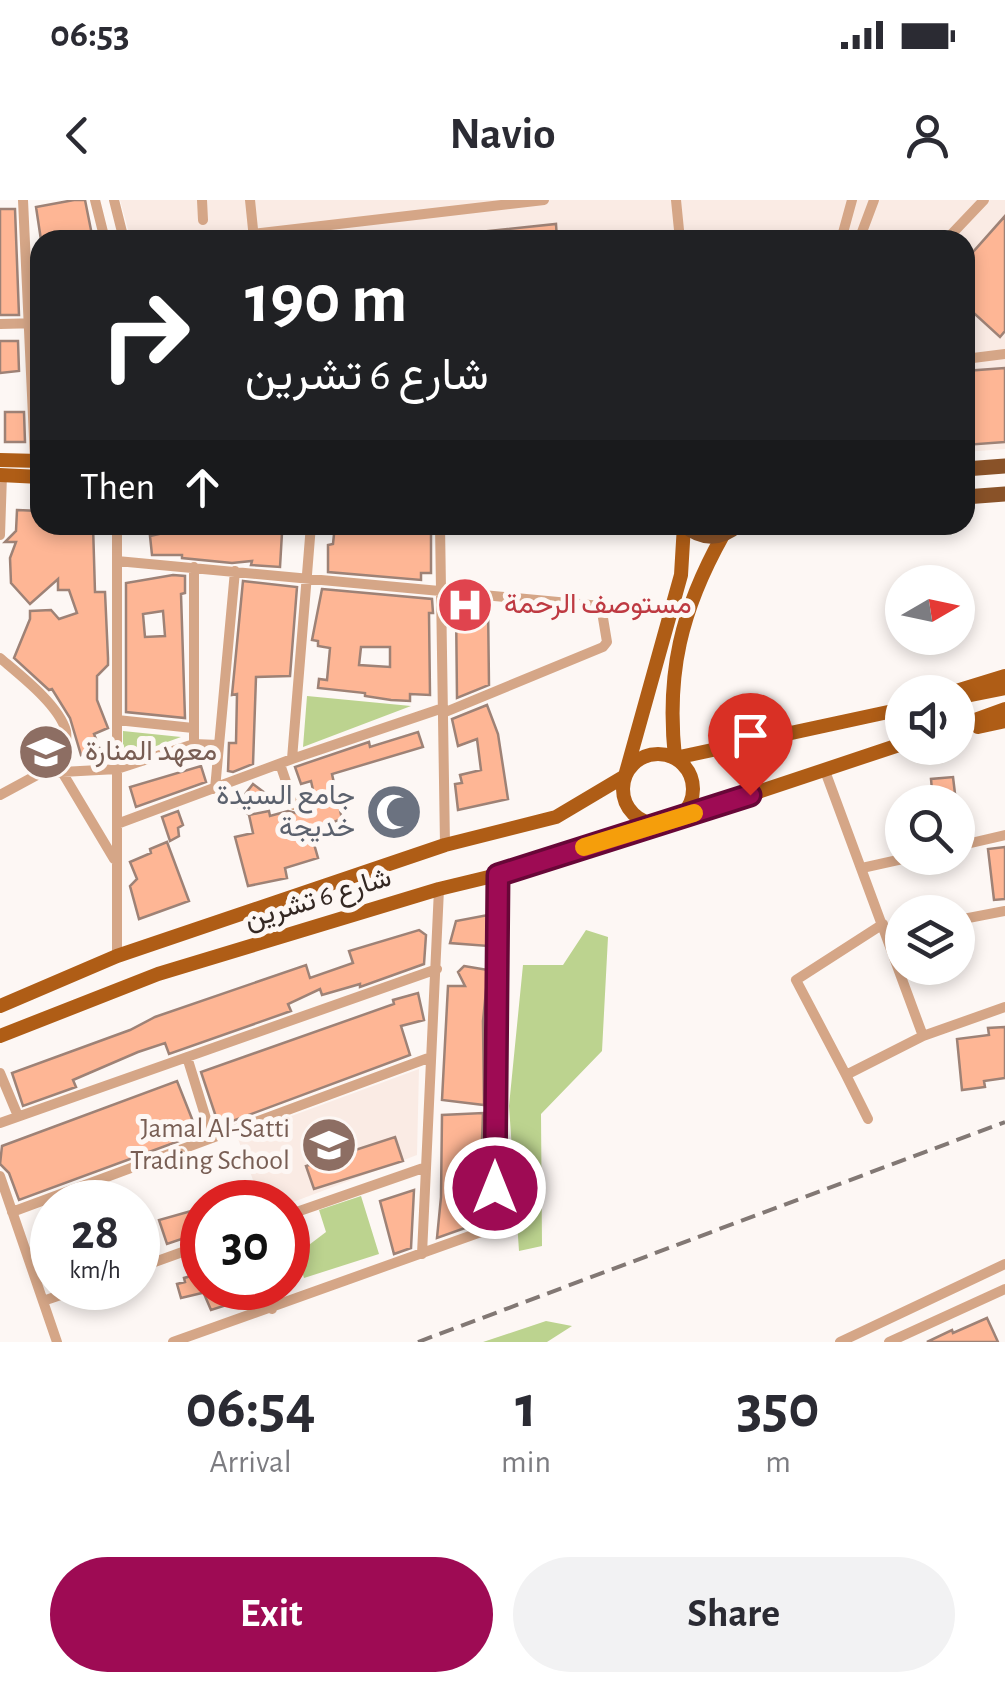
<!DOCTYPE html>
<meta charset="utf-8">
<style>
:root{--surface:#fff;--page:#f2f2f3;--text:#2b2b33;--muted:#7c7c81;--accent:#9e0b54}
body{margin:0;font-family:"Alegreya Sans",Vazirmatn,sans-serif;background:var(--page);color:var(--text);height:100vh;display:flex;flex-direction:column;font-size:38px;white-space:nowrap}
*{box-sizing:border-box;margin:0}
p{font-size:32px;color:var(--muted)}
.icon{flex:none;width:55px;height:55px;fill:none;stroke:currentColor;stroke-width:2;stroke-linecap:round;stroke-linejoin:round}
.map{position:relative;height:1142px;overflow:hidden}
.side{display:flex;flex-direction:column;background:var(--surface);flex:1}
.side>*{flex:none}
.top-card{position:absolute;left:30px;top:30px;width:945px;height:305px;border-radius:30px;box-shadow:0 5px 15px #0003;background:#202124;color:#fff;overflow:hidden}
.needle{width:65px;rotate:81deg}
.fabs{position:absolute;left:885px;top:365px;display:grid;gap:20px}
.fabs a{display:grid;place-items:center;width:90px;height:90px;border-radius:50%;background:var(--surface);box-shadow:0 5px 15px #0003;font-size:50px}
.speed{position:absolute;left:30px;top:980px;display:flex;gap:20px;font-size:50px;font-weight:700;text-align:center}
.speed>*{display:grid;place-content:center;width:130px;height:130px;border-radius:50%;background:var(--surface);box-shadow:0 5px 15px #0003;line-height:1}
.speed small{font-size:25px;font-weight:400}
.speed .limit{border:15px solid #d22;background:#fff;color:#111}
.pin{position:absolute;display:grid;place-items:center;width:85px;height:85px;color:#fff;margin:-102px -42px;border-radius:50% 50% 50% 0;rotate:-45deg;box-shadow:0 0 10px #0007}
.pin .icon{rotate:45deg}
.me{position:absolute;width:110px;margin:-55px;rotate:0deg;stroke-linejoin:round;filter:drop-shadow(0 0 8px #0008)}
.turn{display:flex;align-items:center;gap:35px;height:210px;padding:0 50px;font-size:45px}
.turn .icon{width:130px;height:130px;stroke-width:2.5}
.turn b{display:block;font-size:70px;line-height:85px}
.then{display:flex;align-items:center;height:95px;padding:0 50px;background:#0003;gap:20px;font-size:38px}
.eta{display:flex;justify-content:space-evenly;align-items:center;height:170px;text-align:center}
.eta b{font-size:60px;font-weight:600;line-height:70px}
.button{display:flex;gap:20px;margin-top:auto;padding:20px 50px}
.button a{flex:1;height:115px;border-radius:60px;background:var(--accent);color:#fff;font-size:40px;font-weight:600;line-height:115px;text-align:center}
.button a+a{background:var(--page);color:var(--text)}
.status{display:flex;justify-content:space-between;align-items:center;height:70px;padding:0 50px;background:var(--surface);direction:ltr}
.status svg{height:28px;fill:currentColor}
header{display:flex;justify-content:space-between;align-items:center;height:130px;padding:0 50px;background:var(--surface);font-size:45px;font-weight:600}
.map>svg:first-child{display:block}
</style>
<div class="status"><b>06:53</b><svg viewBox="0 0 49 12"><path d="M0 12V9h3v3zM5 12V6h3v6zM10 12V3h3v9zM15 12V0h3v12zM26 1h20v11H26zM47 4h2v5h-2z"/></svg></div>
<header><svg class="icon" aria-label="back" viewBox="0 0 24 24"><path d="M15 5l-7 7 7 7"/></svg>Navio<svg class="icon" aria-label="person" viewBox="0 0 24 24"><circle cx="12" cy="8" r="4"/><path d="M4 21q1-7 8-7t8 7"/></svg></header>
<div class="map">
<svg width="1005" height="1142" viewBox="0 0 1005 1142">
<rect width="100%" height="100%" fill="#fdf7f4"/>
<path fill="#faebe4" d="M120 0H1005V249L965 252V40H131Z
M419 869 417 955 288 1004 261 1002 237 936Z"/>
<path fill="#bcd38f" d="M307 496 411 506 303 547Z
M123 531 181 537 123 558Z
M586 730 608 737 602 851 541 914 542 1046 519 1051 509 906 523 765H563Z
M361 996 379 1054 304 1078 297 1054 326 1032 319 1010Z
M546 1121 572 1126 547 1142H483Z"/>
<path fill="#feb695" stroke="#9e8276" stroke-width="2.5" fill-rule="evenodd" d="M74 0H85L93 40H41L36 7Z
M0 9H15L19 115H0Z
M1005 16V131L1000 137 965 105V61Z
M556 24 557 40H461V34Z
M0 141H18L19 171 0 173Z
M1005 168V242L965 245V171Z
M5 212H24L25 242H5Z
M17 310 40 311V325H93L95 392H105L108 458V465L97 476V500L108 528 94 534 99 547 81 555 70 518 52 489 49 490 14 458 30 419V411L51 410 59 419 77 413 69 390H58V379L30 404 11 383 10 358 16 342H5L16 331Z
M168 325H300L301 329 282 333 280 367 251 365 252 361 232 363 182 358V355H152L150 336 168 332Z
M335 325H431V373H421V380L328 372V345L333 344Z
M173 375 185 376V393L181 394 185 518 126 512V383ZM163 411 165 436 145 437 143 414Z
M243 381 297 387 290 476 256 477 253 564 233 572 228 571 229 543H236L237 494 232 495Z
M322 389 432 399 433 413H429L430 495 410 494V501L391 500 365 496V493L318 488 319 479 327 480 330 448 318 446V441L312 440ZM361 447H390V467L359 465Z
M456 404H488L489 485 457 498Z
M487 505 498 534 508 599 458 610 455 584 462 583 460 575 481 570 477 539 458 546 452 519Z
M418 532 423 547 332 574 342 619 310 630 318 658 285 668 287 678 248 686 235 637 253 633 249 615 269 611 270 616 288 611 296 613 302 607 316 603 311 581 301 584 295 567 369 542 370 547Z
M201 566 206 582 136 607 130 587Z
M953 577 956 602H933L931 579Z
M253 584 265 593 248 614 236 606Z
M178 611 183 625 178 628 179 636 170 641 162 617Z
M167 642 189 701 139 719 130 686 137 679 130 662 151 653 150 649Z
M1005 647V699L994 700 988 649Z
M488 715V746L450 743 456 721Z
M419 730 426 735 424 764 360 787V784L322 795 320 789 288 804 291 811 169 854 165 843 138 852 73 880 76 887 23 906 12 873 130 830 155 817 306 765 310 778 353 763 349 751Z
M464 766 488 770 483 821 484 905 442 900 448 786H465L458 772Z
M418 793 424 820 401 826 410 855 219 926 201 872 394 804 393 800Z
M1005 827V878L984 881 985 887 962 890 957 839 989 835 988 828Z
M177 881 198 934 19 1000 9 973 0 964 2 946Z
M483 913 479 1023 437 1038 441 997 442 915Z
M395 937 403 961 314 989 306 966Z
M414 990 411 1048 394 1054 380 1001Z
M202 1008V1032L167 1044 159 1020Z
M202 1073V1088H229L233 1103 211 1110 202 1089V1093L181 1098 177 1084 185 1082 184 1078Z
M987 1118 998 1142H927L952 1130 953 1133Z"/>
<g fill="none" stroke-linecap="round" stroke-linejoin="round">
<path stroke="#d5a687" stroke-width="10" d="M23 0 35 260
M95 0 105 40
M114 0 124 40
M202 0 203 20
M250 0 254 39
M676 0 680 40
M253 34 544 0
M841 40 852 0
M859 40 874 0
M946 40 984 0
M0 124 40 123
M965 159 1005 154
M117 325V756
M440 325 445 645
M0 335 2 275
M117 361 601 406 607 442 603 447 443 513
M0 458C20 475 59 505 66 531 68 543 63 560 62 572L117 569 194 544 218 545
M117 520 193 528
M194 544V367
M292 559 311 325
M280 564 294 605
M825 571 923 836 1005 807
M215 589 235 371
M0 595 37 575 62 572 114 659
M117 624 292 559 443 508
M958 646 1005 635
M862 668 907 658
M958 720 1005 711
M883 724 796 780 846 875 923 836
M886 732 902 729
M187 857 212 938
M0 873 18 916
M846 875 868 919
M0 923 437 769
M0 976 57 1142
M12 1012 431 857
M288 1015 426 967
M422 1054 439 689
M138 1068 202 1045
M266 1088 272 1109
M43 1101 81 1088
M173 1142 495 1027 497 675
M840 1142 1005 1064
M889 1142 1005 1089"/>
<path stroke="#af5d16" stroke-width="14" d="M0 260 40 261
M0 275 40 277
M723 335C681 410 666 473 675 558L902 509
M953 492 1005 476
M971 495 1005 488
M958 526 1005 509
M978 527 1005 521
M623 589a35 35 0 1 1 70 0a35 35 0 1 1-70 0Z
M674 620 902 544
M0 806 117 756 445 645 556 617 625 576 681 375 684 325
M0 836 158 774 439 689 497 675 656 624"/>
<path stroke="#895228" stroke-width="15" d="M965 269 1005 266
M965 297 1005 294
M684 325C702 340 721 340 738 325"/>
<path stroke="#827874" stroke-width="4" stroke-dasharray="15 8" stroke-linecap="butt" d="M418 1142 1005 922"/>
</g>
<g fill="none" stroke-linecap="round" stroke-linejoin="round">
<g stroke="#670737" stroke-width="25">
<path id="route" d="M495 988 498 675 750 595"/>
</g>
<use href="#route" stroke="#9e0b54" stroke-width="18"/>
<path stroke="#f59e0b" stroke-width="18" d="M584 647 694 613"/>
</g>
<defs>
<g id="hospital-disc" transform="scale(2.875)"><circle r="9.5" fill="#e0444e" stroke="#fdf7f4"/><path d="M-5-5h3v3.5h4V-5h3V5h-3V1.5h-4V5h-3Z" fill="#fff"/></g>
<g id="school-disc" transform="scale(2.875)"><circle r="9.5" fill="#8d6e63" stroke="#fdf7f4"/><path d="M0-5L7-2L0 1L-7-2ZM-4 1L0 2.5L4 1V4Q0 6-4 4Z" fill="#fff"/></g>
<g id="mosque-disc" transform="scale(2.875)"><circle r="9.5" fill="#6b7280" stroke="#fdf7f4"/><path d="M3.5-4.9A6 6 0 1 0 3.5 4.9A5 5 0 1 1 3.5-4.9Z" fill="#fff"/></g>
</defs>
<g fill-rule="evenodd">
<use href="#hospital-disc" x="465" y="405"/>
<use href="#school-disc" x="46" y="552"/>
<use href="#mosque-disc" x="394" y="612"/>
<use href="#school-disc" x="329" y="945"/>
</g>
<g text-anchor="middle" dominant-baseline="central" stroke-width="10" stroke-linejoin="round" paint-order="stroke">
<g font-size="28" fill="#be3a42" stroke="#fdf7f4" text-anchor="start">
<text x="504" y="405">مستوصف الرحمة</text>
</g>
<g font-size="28" fill="#785e54" stroke="#fdf7f4" text-anchor="start">
<text x="85" y="552">معهد المنارة</text>
<text x="290" y="929" text-anchor="end">Jamal Al-Satti<tspan x="290" dy="32">Trading School</tspan></text>
</g>
<g font-size="28" fill="#5b616d" stroke="#fdf7f4" text-anchor="end">
<text x="355" y="596">جامع السيدة<tspan x="355" dy="32">خديجة</tspan></text>
</g>
<g font-size="28" fill="#342823" stroke="#fdf7f4">
<text transform="translate(318 699) rotate(-17)">شارع 6 تشرين</text>
</g>
</g>
</svg>
<div class="fabs">
<a><svg class="needle" viewBox="-14 -14 28 28"><path d="M0-13l5 13h-10z" fill="#e53935"/><path d="M0 13l5-13h-10z" fill="#7c7c81"/></svg></a>
<a><svg class="icon" aria-label="sound" viewBox="0 0 24 24"><path d="M4 9h4l5-4v14l-5-4H4zM17 9q2 3 0 6"/></svg></a>
<a><svg class="icon" aria-label="search" viewBox="0 0 24 24"><circle cx="10" cy="10" r="6"/><path d="M15 15l6 6"/></svg></a>
<a><svg class="icon" aria-label="layers" viewBox="0 0 24 24"><path d="M12 4l9 5-9 5-9-5zM3 14l9 5 9-5"/></svg></a>
</div>
<div class="speed"><div>28<small>km/h</small></div><div class="limit">30</div></div>
<div class="pin" style="left:750px;top:595px;background:#d93025"><svg class="icon" aria-label="arrive" viewBox="0 0 24 24"><path d="M6 21V4h12l-3 4 3 4H6"/></svg></div>
<svg class="me" style="left:495px;top:988px" viewBox="-20 -20 40 40"><circle r="17" fill="#9e0b54" stroke="#fff" stroke-width="3"/><path d="M0-11L8 9 0 5-8 9z" fill="#fff"/></svg>
<div class="top-card">
<div class="turn"><svg class="icon" aria-label="right" viewBox="0 0 24 24"><path d="M7 20v-9h11M14 6l5 5-5 5"/></svg><div><b>190 m</b>شارع 6 تشرين</div></div>
<div class="then">Then<svg class="icon" aria-label="ahead" viewBox="0 0 24 24"><path d="M12 20V5M6 11l6-6 6 6"/></svg></div>
</div>
</div>
<section class="side">
<div class="eta">
<div><b>06:54</b><p>Arrival</p></div>
<div><b>1</b><p>min</p></div>
<div><b>350</b><p>m</p></div>
</div>
<div class="button"><a>Exit</a><a>Share</a></div>
</section>
